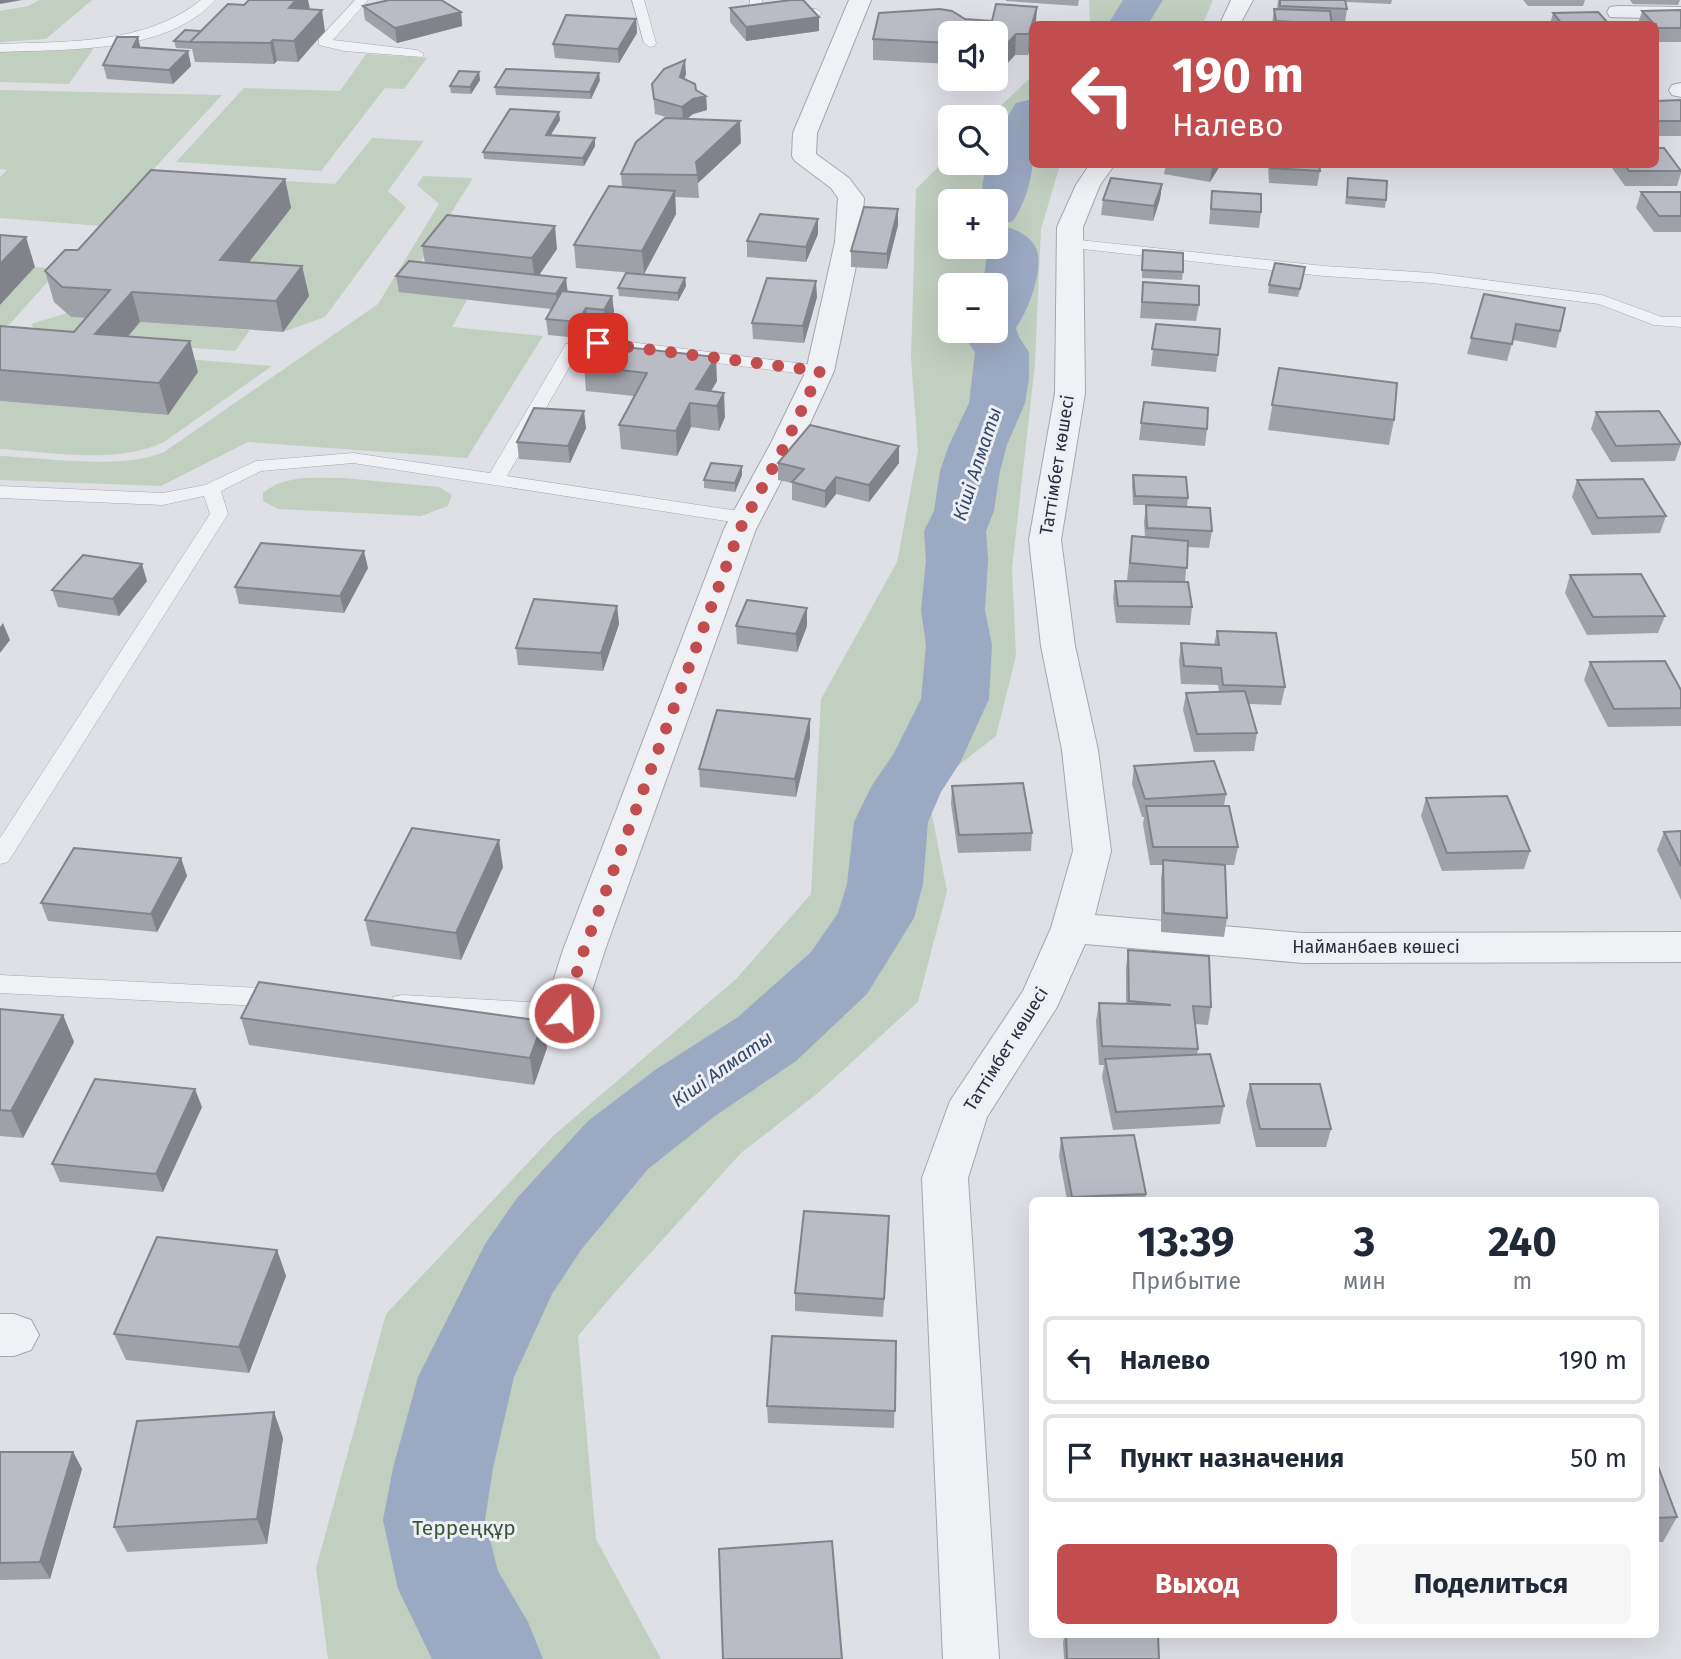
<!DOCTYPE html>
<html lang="ru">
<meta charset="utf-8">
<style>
:root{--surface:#fff;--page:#f6f6f7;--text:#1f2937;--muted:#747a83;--line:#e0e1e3;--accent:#c14d4e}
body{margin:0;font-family:"Fira Sans",sans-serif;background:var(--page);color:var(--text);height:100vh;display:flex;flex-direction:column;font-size:26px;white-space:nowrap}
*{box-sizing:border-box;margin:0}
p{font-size:23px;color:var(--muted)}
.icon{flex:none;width:38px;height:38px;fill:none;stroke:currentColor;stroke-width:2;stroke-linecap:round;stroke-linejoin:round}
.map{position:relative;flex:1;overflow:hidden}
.drawer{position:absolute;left:1029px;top:1197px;width:630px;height:441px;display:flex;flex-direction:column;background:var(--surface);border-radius:10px;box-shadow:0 7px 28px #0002}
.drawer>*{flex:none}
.hud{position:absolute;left:1029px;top:21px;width:630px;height:147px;border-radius:10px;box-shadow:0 7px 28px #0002;background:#c14d4e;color:#fff;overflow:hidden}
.buttons{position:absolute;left:938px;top:21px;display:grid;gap:14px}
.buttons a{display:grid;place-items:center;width:70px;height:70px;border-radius:10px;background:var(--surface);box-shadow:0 7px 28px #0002;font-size:35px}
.pin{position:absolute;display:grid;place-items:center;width:60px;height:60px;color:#fff;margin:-30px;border-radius:14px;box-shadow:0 4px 10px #0006}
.me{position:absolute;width:77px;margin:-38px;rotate:18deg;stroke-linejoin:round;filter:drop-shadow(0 0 5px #0008)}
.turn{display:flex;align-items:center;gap:24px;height:147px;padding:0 28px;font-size:32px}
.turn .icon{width:91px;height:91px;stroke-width:2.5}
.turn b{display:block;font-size:49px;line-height:60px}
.eta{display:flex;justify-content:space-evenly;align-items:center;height:119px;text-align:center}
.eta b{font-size:42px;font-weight:700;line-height:49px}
.cta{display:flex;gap:14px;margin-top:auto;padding:14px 28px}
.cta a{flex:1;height:80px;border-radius:10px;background:var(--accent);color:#fff;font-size:28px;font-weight:700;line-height:80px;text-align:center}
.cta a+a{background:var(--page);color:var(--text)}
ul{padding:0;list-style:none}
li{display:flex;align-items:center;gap:21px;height:88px;margin:0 14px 10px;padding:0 14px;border:4px solid var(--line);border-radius:10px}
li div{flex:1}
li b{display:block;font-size:26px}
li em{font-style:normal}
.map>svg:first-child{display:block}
</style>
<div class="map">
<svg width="1681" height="1659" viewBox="0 0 1681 1659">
<rect width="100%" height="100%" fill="#dee0e6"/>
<path fill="#c1cfc0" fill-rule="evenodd" d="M40 0H92L46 39 0 42V11L28 6Z
M1089 0H1213L1203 24H1090Z
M96 45 69 84 0 82V52Z
M366 54 427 58 404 89 385 88 321 171 176 162 244 88 340 91Z
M1032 76V164L1060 165 1041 229 1035 364 1012 568 1016 656 996 736 927 790 947 891 918 1002 818 1093 741 1153 617 1290 578 1336 596 1539 661 1659H328L316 1568 386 1314 554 1135 736 979 811 894 821 699 897 562 918 451 911 359 916 189 950 155V163H996V117H989ZM950 201H996V247H950ZM950 285H996V331H950Z
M0 90 222 95 101 226 0 218V177L7 170 0 169Z
M372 138 424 141 388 191 406 207 325 317 283 332 308 297 227 290 167 174 335 184Z
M423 176 473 178 411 277 467 300 452 327 543 336 467 458 248 442 161 486 0 480V456C47 458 121 470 164 452L378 304 439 204 417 185Z
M35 267 59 269 10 324 0 327V305Z
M67 313 71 317 119 321 101 342 42 338 31 324Z
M140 322 250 330 235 351 122 343Z
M114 353 272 366 164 442C115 465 53 452 0 449V401L167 415Z
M344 478 439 487 452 495 448 506 421 516 278 509 263 501V493C285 474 316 478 344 478Z"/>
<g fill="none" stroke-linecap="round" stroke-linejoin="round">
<path fill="#9ca9c3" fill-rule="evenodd" d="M1123 0H1163L1148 24H1108Z
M1032 99C1036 139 1037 186 1013 221L999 225C1013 228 1029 234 1036 248 1045 268 1028 311 1016 328L1019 337 1029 352V379L1025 403 1007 445 1000 471 994 511 986 531 988 560 985 610 992 645 989 699 961 761 941 792 928 822 923 884 914 918 867 994 796 1061 715 1116 648 1169 581 1250 552 1294 514 1377 493 1468 485 1520 498 1571 528 1622 543 1659H432L398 1589 383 1520 393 1468 418 1377 485 1244 517 1198 588 1121 655 1070 738 1017 811 952 838 913 847 884 854 822 871 787 894 753 921 699 926 645 921 610 926 560 924 531 934 511 940 471 949 445 969 403 975 352 965 338V331H996V285H983L987 255 976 247H996V201H976L982 189 986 163H996V135L1016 103Z"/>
<g stroke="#a4a7af" stroke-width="1">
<path id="service" d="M201 0H215C168 54 65 49 0 52V44C69 41 145 45 201 0Z
M355 0H368L333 40 417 50 424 54 422 57 344 51 319 45V39Z
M632 0H644L656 43 655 46 650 47 644 43Z
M750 0H762V5L816 9 822 13 816 17 755 12 749 8Z
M1070 239 1324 266 1432 273 1602 295 1662 317H1681V327L1654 325 1599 304 1432 283 1324 276 1065 247 1062 244Z
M598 338 820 366 829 371 820 376 598 348 578 352 507 476 745 512 754 518 752 522 745 524 353 463 261 471 221 491 228 514 8 862 0 864V838L210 514 204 496 163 505 0 498V486L163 493 205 485 256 461 353 453 490 473 566 344Z
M0 975 280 989 289 991 292 998 289 1005 280 1007 0 993Z
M402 995 564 1004 573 1006 577 1013 573 1020 564 1022 402 1013 393 1011 390 1004 393 997Z"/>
</g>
<g stroke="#a4a7af" stroke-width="2">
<path id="minor" d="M849 0H871L817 133 816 154 849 178 864 198 861 242 834 371 801 443 756 529 605 950 585 1013 579 1024 564 1029 549 1024 543 1013 563 950 724 529 771 443 806 371 835 242 838 198 831 188 795 161 792 156 793 133Z
M1231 0H1253L1240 24H1220Z
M1618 6 1681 7V19L1610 17 1607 12 1610 7Z
M1681 83V97L1672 95 1669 90 1672 85Z
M1090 164H1115L1100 185 1083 227 1085 393 1061 540 1075 646 1098 750 1111 851 1095 915 1303 933 1681 932V962L1303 963 1085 944 1057 1007 987 1117 968 1178 999 1659H943L922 1178 950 1101 1023 991 1051 928 1073 851 1062 750 1041 646 1029 540 1055 393 1057 227 1076 185Z
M0 1314H14L31 1320 39 1335 31 1350 14 1356H0Z"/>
</g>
<use href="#service" fill="#f0f1f5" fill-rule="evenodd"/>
<use href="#minor" fill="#f0f1f5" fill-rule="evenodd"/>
</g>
<path fill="#9fa1a9" d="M1006 0H1079L1078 6 1006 1Z
M1278 0H1392L1391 4 1346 2 1347 9 1345 23 1332 22V24H1272L1274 9H1277Z
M1523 0H1585L1583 6H1528Z
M1630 0H1680L1678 5 1633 4Z
M363 6 461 12 462 26 397 43 365 20Z
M730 8 819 31 746 41 730 22Z
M310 9 325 31 298 62 277 61 274 64 195 62 192 49 176 48 174 41 201 31Z
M1681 10V42H1656V24H1638L1642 11Z
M1553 13 1609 24H1550Z
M636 19 637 33 619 63 555 58 553 44Z
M965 19 1032 24V38L1028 55H1015L1004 67 996 66V33H950V64L873 60V39Z
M138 37 140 48 188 51 191 66 173 84 107 79 103 65Z
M479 72 480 80 471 94 451 93 450 86Z
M686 74 684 79 696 90 706 96 707 110 693 114 687 119 741 143 698 183 699 198 675 197 676 214 644 274 576 268 574 245 622 187 621 174 670 118 655 114 652 84Z
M600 80 591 99 496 95 495 87Z
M1681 100V136H1656V101Z
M560 120 551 135 595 146 584 166 484 159 483 152Z
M1166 164H1221L1210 182 1164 174Z
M1268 164H1319L1320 171 1317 186 1269 183Z
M1609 164H1656L1681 170V173L1677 186H1625Z
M1348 178 1386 200 1385 208 1345 204Z
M285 179 291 208 249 262 302 266 309 296 283 332 140 322 128 336 198 372 168 415 0 401V326L74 332 86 318 71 317 54 302 45 271 78 250Z
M1162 184 1160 199 1153 221 1101 215 1103 200Z
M1212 191 1261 212 1259 228 1209 224Z
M1641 192H1681V232H1654L1636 208Z
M898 209V225L887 269 851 267V251Z
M818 234 806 262 747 257V241Z
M422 246 557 249 539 275 568 292 612 296 614 312 606 326 588 324 579 338 548 335 546 319 551 309 399 292 396 276 425 263Z
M1143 250 1183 272 1182 280 1142 278Z
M1304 275 1298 297 1268 293 1269 285Z
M685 278 686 286 678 301 619 296 618 288Z
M1143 282 1199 305 1196 321 1140 318Z
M1484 294 1560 331 1556 348 1513 340 1507 361 1467 354Z
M817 297 804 343 753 339 752 323Z
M1156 324 1218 355 1216 372 1151 366Z
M584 366 717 381 711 391 725 417 719 431 691 427 677 456 621 449 619 425 634 396 586 391Z
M1279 368 1394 420 1389 445 1268 430Z
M1144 402 1207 429 1205 446 1139 440Z
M1596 412 1681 444 1675 461 1611 462 1591 429Z
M586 428 570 463 519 459 517 442Z
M778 463H899L869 502 836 494 825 508 792 500V483L778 480Z
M742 475 735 492 704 488V480Z
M1133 475 1188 498 1187 507 1212 531 1209 548 1188 547 1185 582 1192 607 1190 625 1116 623 1113 598 1115 581H1139L1127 580 1132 536 1145 537 1144 522 1146 505H1133L1132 484Z
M1577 480 1666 516 1660 533 1592 535 1572 497Z
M368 568 344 613 239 604 235 587Z
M1570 575 1665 616 1658 633 1587 635 1565 593Z
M147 581 119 616 58 607 52 590Z
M617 606 619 624 603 671 518 665 516 648Z
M736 626H807L797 652 737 644Z
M1217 631 1285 687 1281 705 1249 704 1257 733 1254 751 1194 752 1183 710 1186 693 1219 692 1218 685 1181 684 1179 661 1181 643 1214 645Z
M1590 662 1681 690V726L1608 727 1584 680Z
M810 737 796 797 700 787 699 769Z
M1134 766 1226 794 1224 806 1238 847 1234 865H1225L1227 918 1224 937 1161 932V878L1163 865H1150L1143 824 1144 817H1142L1132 784Z
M952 786 1032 833 1031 851 958 853 951 804Z
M1426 798 1530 851 1524 869 1442 871 1421 816Z
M1681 831V900L1657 850 1664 832Z
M181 858 187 876 157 932 48 921 41 903Z
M503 867 461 960 371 946 365 920Z
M1128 950 1211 1007 1208 1025 1195 1024 1198 1049 1197 1055 1224 1106 1220 1124 1113 1130 1102 1077 1104 1065H1099L1096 1021 1099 1003 1126 1004V968Z
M0 1009 63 1015 74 1042 23 1138 0 1136Z
M241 1018 543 1021 547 1048 534 1085 249 1045Z
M1250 1084 1331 1129 1326 1147H1256L1246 1102Z
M202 1107 163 1192 60 1182 52 1164Z
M1061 1138 1146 1194 1145 1200H1067L1059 1156Z
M889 1234 883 1317 795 1311V1293Z
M277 1250 286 1276 249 1373 126 1360 114 1334Z
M896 1341 894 1428 768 1423 767 1406Z
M283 1438 267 1544 127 1552 114 1527Z
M0 1452H73L82 1469 50 1579 0 1580Z
M1656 1461 1677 1517 1663 1542H1656Z
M1065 1634H1158L1159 1659H1064L1063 1642Z"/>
<path fill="#82838a" d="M0 0H22L0 4Z
M296 0H308L310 9 289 8Z
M1037 7 1036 24H1032V38L1028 55 1029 34Z
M322 10 325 31 298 62 294 41Z
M461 12 462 26 397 43 395 28Z
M819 17V31L746 41V27Z
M636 19 637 33 619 63 618 49Z
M1016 34 1015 55 1004 67 1005 46Z
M138 37 141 51 133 47Z
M273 40 277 61 274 64 270 43Z
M188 51 191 66 173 84 169 70Z
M685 60 686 74 680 91V77Z
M479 72 480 80 471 94 470 87Z
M599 73 600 80 591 99 590 92Z
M706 96 707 110 693 114 683 122 682 107 693 99Z
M559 112 560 120 546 142V135Z
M740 121 741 143 698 183 696 162Z
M595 138V146L584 166 583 158Z
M1213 164H1221L1210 182 1212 167Z
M285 179 291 208 227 290 220 260Z
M1162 184 1160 199 1153 221 1154 206Z
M675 191 676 214 644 274 642 251Z
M898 209V225L887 269V254Z
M818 219V234L806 262V247Z
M555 226 557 249 535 281 532 258Z
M26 237 35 267 0 305V264Z
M302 266 309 296 283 332 276 301Z
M566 278 568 294 558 310 556 294Z
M685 278 686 286 678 301V293Z
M816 281 817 297 804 343 803 326Z
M132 292 140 322 104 365 95 334Z
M612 296 614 312 606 326 604 310Z
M586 308 588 324 579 338 577 322Z
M190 341 198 372 168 415 159 383Z
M716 357 717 381 703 404 696 389Z
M724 393 725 417 719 431 717 406Z
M690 403 691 427 677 456 676 431Z
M584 411 586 428 570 463 568 446Z
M899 446V463L869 502V485Z
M742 466V475L735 492V483Z
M836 477V494L825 508V491Z
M364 551 368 568 344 613 340 596Z
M142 564 147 581 119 616 113 599Z
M617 606 619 624 603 671 601 653Z
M807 608V626L797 652 796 634Z
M3 623 10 640 0 653V627Z
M810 719V737L796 797 795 779Z
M499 840 503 867 461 960 456 933Z
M181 858 187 876 157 932 151 914Z
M63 1015 74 1042 23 1138 11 1111Z
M543 1021 547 1048 534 1085 530 1058Z
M195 1089 202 1107 163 1192 156 1174Z
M277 1250 286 1276 249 1373 239 1347Z
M274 1412 283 1438 267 1544 257 1519Z
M73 1452 82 1469 50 1579 40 1562Z"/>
<path fill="#b9bbc5" stroke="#82838a" stroke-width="2" d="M249 0H296L289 8 322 10 294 41 273 40 270 43 190 42 228 4 244 5Z
M389 0H441L461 12 395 28 363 6Z
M791 0H803L819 17 746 27 730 8Z
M1280 0H1345L1347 9 1280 6Z
M996 4 1037 7 1029 34H1016L1005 46 996 45V33H950V43L873 39 879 13 940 9 952 11 965 19 992 21Z
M1274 9 1330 11 1332 24 1276 21Z
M1681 10V28H1657L1656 24H1654L1642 11Z
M1598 12 1609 24H1562L1553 13Z
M566 15 636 19 618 49 553 44Z
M185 30 201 31 190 42 174 41Z
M117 37H138L133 47 188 51 169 70 103 65Z
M685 60 680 77 695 84 696 90 706 96 693 99 682 107 654 99 652 84 664 69Z
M506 69 599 73 590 92 495 87Z
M459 71 479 72 470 87 450 86Z
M1681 100V121H1656V101Z
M510 109 559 112 546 135 595 138 583 158 483 152Z
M665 118 740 121 696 162 698 175 621 174 636 142Z
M1656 148H1664L1681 171H1629L1624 164H1656Z
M1197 164H1213L1212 167Z
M1271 164H1319L1320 171 1271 168Z
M151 170 285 179 220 260 302 266 276 301 132 292 95 334 190 341 159 383 0 370V326L74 332 110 290 62 287 45 271 65 250H78Z
M1111 178 1162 184 1154 206 1103 200Z
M1348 178 1387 181 1386 200 1347 197Z
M609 186 675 191 642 251 574 245Z
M1212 191 1261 194V212L1211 209Z
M1641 192H1681V216H1659Z
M864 207 898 209 887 254 851 251Z
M760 214 818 219 806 247 747 241Z
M447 215 555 226 532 258 422 246Z
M0 235 26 237 0 264Z
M1143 250 1183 253V272L1142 270Z
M409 261 566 278 556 294 396 276Z
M1275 263 1305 267 1300 289 1269 285Z
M626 273 685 278 678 293 618 288Z
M767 278 816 281 803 326 752 323Z
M1143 282 1199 286V305L1142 302Z
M562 291 612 296 604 310 586 308 577 322 546 319Z
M1484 294 1565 308 1560 331 1516 324 1512 344 1471 338Z
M1156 324 1220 329 1218 355 1152 349Z
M597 344 716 357 696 389 724 393 717 406 690 403 676 431 619 425 647 373 584 366Z
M1279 368 1397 383 1394 420 1272 405Z
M1144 402 1208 408 1207 429 1141 423Z
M534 408 584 411 568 446 517 442Z
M1659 411 1681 444 1616 446 1596 412Z
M810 425 899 446 869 485 836 477 825 491 792 482 804 469 778 463Z
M711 463 742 466 735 483 704 480Z
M1133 475 1186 477 1188 498 1135 496Z
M1643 479 1666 516 1598 518 1577 480Z
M1146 505 1210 508 1212 531 1147 528Z
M1132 536 1188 541 1187 568 1130 563Z
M261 543 364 551 340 596 235 587Z
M83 555 142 564 113 599 52 590Z
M1641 574 1665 616 1593 617 1570 575Z
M1115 581 1188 582 1192 607 1118 606Z
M534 599 617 606 601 653 516 648Z
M747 600 807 608 796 634 736 626Z
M1217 631 1276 633 1285 687 1223 685 1221 668 1184 666 1181 643 1219 645Z
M1665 661 1681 690V708L1614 709 1590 662Z
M1245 691 1257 733 1197 734 1186 693Z
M717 710 810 719 795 779 699 769Z
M1214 761 1226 794 1145 799 1134 766Z
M1023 783 1032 833 959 835 952 786Z
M1507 796 1530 851 1447 853 1426 798Z
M1146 806H1229L1238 847H1153Z
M412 828 499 840 456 933 365 920Z
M1681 831V866L1664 832Z
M74 848 181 858 151 914 41 903Z
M1163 860 1225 865 1227 918 1164 913Z
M1128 950 1209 956 1211 1007 1193 1006 1198 1049 1102 1046 1099 1003 1171 1005 1129 1001Z
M259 982 543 1021 530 1058 241 1018Z
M0 1009 63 1015 11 1111 0 1110Z
M1210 1054 1224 1106 1116 1112 1105 1059Z
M95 1079 195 1089 156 1174 52 1164Z
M1250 1084H1320L1331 1129H1260Z
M1134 1135 1146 1194 1072 1197 1061 1138Z
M804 1211 889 1216 884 1299 795 1293Z
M157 1237 277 1250 239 1347 114 1334Z
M772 1336 896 1341 895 1411 767 1406Z
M274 1412 257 1519 114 1527 137 1421Z
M0 1452H73L40 1562 0 1563Z
M1656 1461 1677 1517 1656 1518Z
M832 1541 842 1659H723L719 1549Z
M1066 1634H1158L1159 1659H1067Z"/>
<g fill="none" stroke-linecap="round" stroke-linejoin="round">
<path stroke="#c14d4e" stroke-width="12" stroke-dasharray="0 21.6" d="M564 1013 584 950 740 529 786 443 820 371 598 343"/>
</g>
<g text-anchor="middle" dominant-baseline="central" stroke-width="6" stroke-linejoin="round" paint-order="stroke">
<g font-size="18" fill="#282d3b" stroke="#edeff4">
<text transform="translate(1057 465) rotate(-81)">Таттімбет көшесі</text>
<text x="1376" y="947">Найманбаев көшесі</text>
<text transform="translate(1006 1049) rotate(-58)">Таттімбет көшесі</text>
</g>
<g font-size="19" font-style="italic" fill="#36476b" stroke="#edeff4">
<text transform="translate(977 464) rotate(-72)">Кіші Алматы</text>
<text transform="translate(722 1069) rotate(-35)">Кіші Алматы</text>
</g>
<g font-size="21" fill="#395637" stroke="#edeff4">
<text x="464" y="1528">Терреңқұр</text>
</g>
</g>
</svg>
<div class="buttons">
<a><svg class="icon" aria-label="sound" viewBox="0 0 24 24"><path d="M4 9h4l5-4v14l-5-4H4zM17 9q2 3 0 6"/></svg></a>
<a><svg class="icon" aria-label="search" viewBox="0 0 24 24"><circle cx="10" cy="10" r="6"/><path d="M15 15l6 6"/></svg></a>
<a>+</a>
<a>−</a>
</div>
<div class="pin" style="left:598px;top:343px;background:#d93025"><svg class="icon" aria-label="arrive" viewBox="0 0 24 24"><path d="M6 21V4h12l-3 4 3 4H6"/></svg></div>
<svg class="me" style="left:564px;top:1013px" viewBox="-20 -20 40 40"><circle r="17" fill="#c14d4e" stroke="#fff" stroke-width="3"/><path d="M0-11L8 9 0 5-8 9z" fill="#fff"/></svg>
<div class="hud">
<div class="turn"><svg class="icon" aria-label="left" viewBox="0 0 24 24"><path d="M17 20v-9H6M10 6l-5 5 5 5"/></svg><div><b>190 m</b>Налево</div></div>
</div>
<section class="drawer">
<div class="eta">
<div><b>13:39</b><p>Прибытие</p></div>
<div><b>3</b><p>мин</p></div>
<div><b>240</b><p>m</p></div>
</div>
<ul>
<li><svg class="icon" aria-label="left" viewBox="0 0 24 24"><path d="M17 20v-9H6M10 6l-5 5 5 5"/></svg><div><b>Налево</b></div><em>190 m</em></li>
<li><svg class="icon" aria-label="arrive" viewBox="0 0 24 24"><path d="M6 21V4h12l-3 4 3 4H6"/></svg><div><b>Пункт назначения</b></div><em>50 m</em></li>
</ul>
<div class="cta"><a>Выход</a><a>Поделиться</a></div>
</section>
</div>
